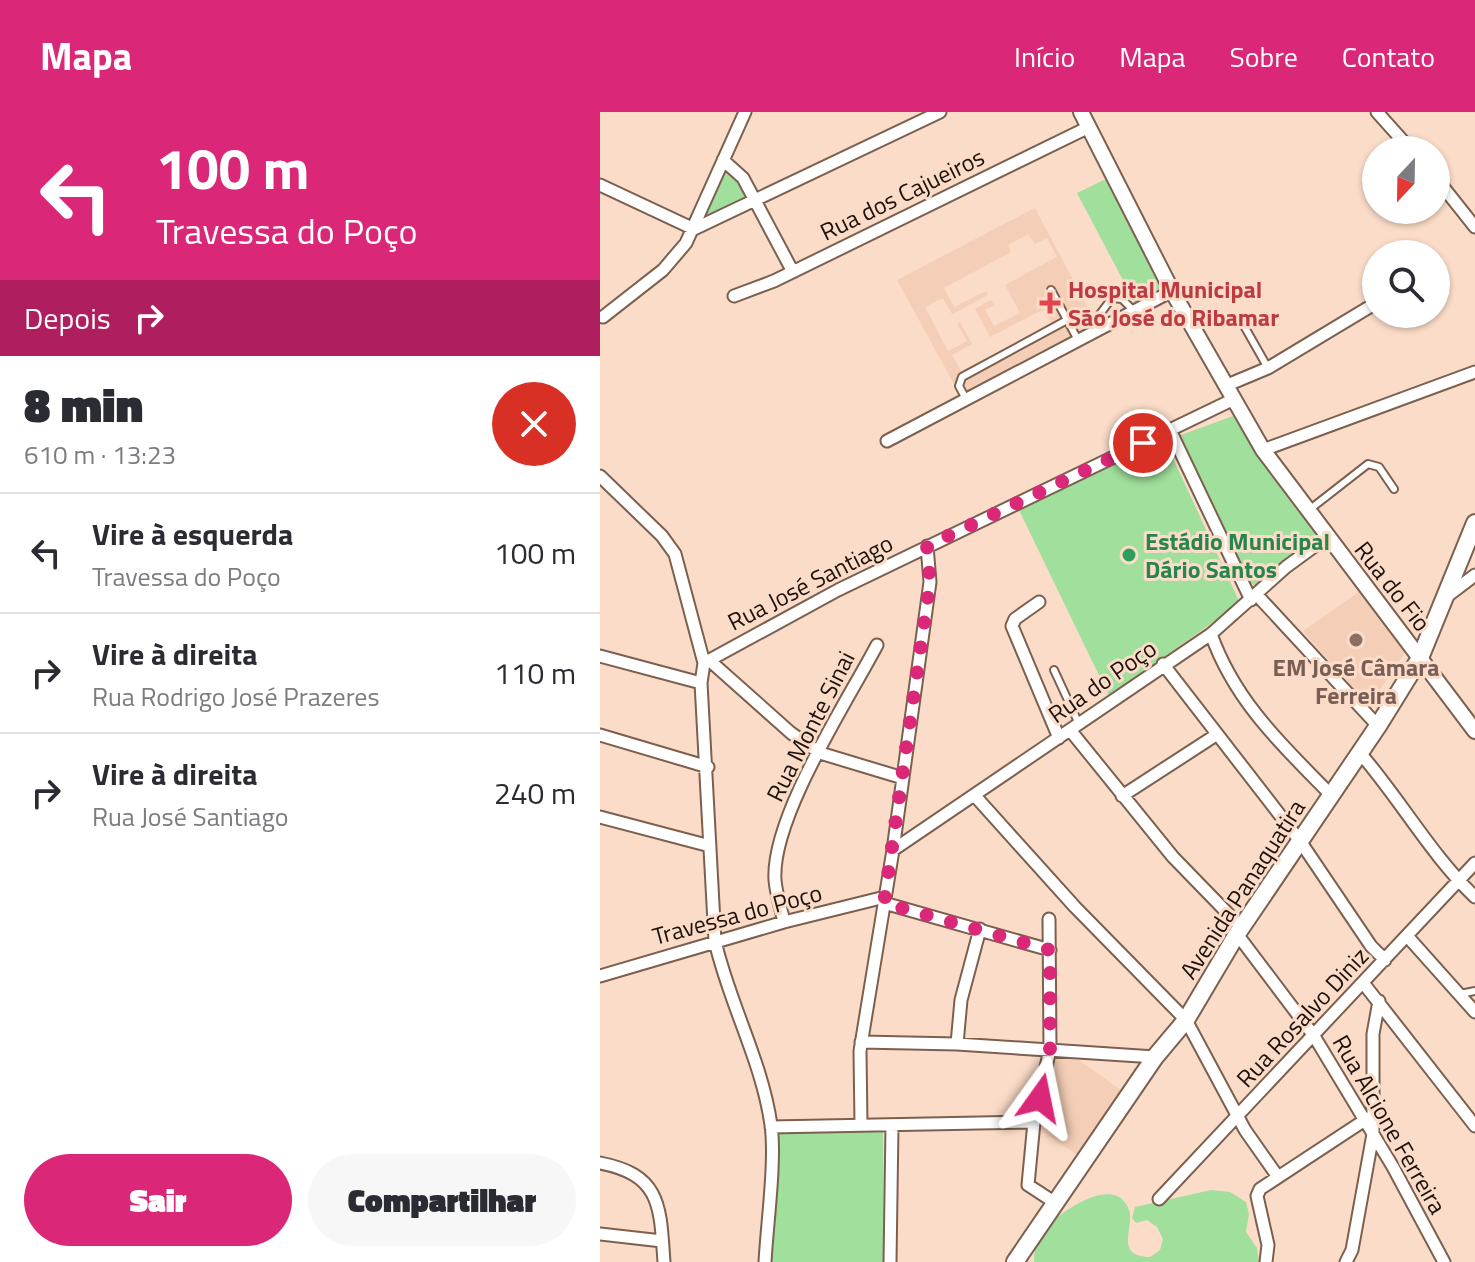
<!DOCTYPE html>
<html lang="pt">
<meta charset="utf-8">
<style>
:root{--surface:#fff;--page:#f7f7f7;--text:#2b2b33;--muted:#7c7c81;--line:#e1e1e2;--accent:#db2777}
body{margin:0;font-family:"Titillium Web",sans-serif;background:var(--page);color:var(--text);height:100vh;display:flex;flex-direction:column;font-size:30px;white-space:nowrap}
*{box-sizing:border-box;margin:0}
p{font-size:26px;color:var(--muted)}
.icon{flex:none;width:44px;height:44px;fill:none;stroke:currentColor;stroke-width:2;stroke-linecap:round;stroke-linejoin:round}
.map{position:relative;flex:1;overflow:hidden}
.details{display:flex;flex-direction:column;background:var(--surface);width:600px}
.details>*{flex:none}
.hud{background:#db2777;color:#fff;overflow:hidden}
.needle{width:52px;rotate:202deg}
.controls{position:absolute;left:762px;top:24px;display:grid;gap:16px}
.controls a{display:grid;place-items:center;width:88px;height:88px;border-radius:50%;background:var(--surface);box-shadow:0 2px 6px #0004;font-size:40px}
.pin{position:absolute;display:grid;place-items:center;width:68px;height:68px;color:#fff;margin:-34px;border:4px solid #fff;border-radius:50%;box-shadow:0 2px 8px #0007}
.me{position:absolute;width:88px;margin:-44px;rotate:12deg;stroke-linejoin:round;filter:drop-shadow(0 0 6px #0008)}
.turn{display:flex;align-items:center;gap:28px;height:168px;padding:0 24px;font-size:36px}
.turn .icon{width:104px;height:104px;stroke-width:2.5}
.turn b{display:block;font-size:56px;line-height:68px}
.then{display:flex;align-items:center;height:76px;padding:0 24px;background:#0003;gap:16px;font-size:30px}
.round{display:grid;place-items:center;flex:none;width:84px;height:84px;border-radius:42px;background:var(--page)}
.summary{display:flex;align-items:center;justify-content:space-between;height:136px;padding:0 24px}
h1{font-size:48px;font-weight:800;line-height:60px}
.button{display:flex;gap:16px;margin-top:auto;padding:16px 24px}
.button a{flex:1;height:92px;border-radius:48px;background:var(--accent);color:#fff;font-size:32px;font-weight:800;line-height:92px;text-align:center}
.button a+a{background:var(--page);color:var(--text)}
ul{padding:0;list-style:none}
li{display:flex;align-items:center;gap:24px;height:120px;padding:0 24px;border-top:2px solid var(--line)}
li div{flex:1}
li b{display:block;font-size:30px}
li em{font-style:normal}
header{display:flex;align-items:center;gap:48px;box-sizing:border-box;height:112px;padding:0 40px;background:var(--accent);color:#fff}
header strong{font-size:38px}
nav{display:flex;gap:44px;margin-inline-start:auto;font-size:28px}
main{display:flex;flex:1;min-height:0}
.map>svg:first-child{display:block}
</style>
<header>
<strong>Mapa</strong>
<nav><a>Início</a><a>Mapa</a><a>Sobre</a><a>Contato</a></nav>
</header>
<main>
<section class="details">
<div class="hud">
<div class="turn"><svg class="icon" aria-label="left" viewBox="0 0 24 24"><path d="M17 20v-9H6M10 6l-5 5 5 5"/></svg><div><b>100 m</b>Travessa do Poço</div></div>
<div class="then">Depois<svg class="icon" aria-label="right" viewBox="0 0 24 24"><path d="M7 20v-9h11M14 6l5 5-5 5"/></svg></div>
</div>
<div class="summary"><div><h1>8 min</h1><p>610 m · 13:23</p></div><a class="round" style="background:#d93025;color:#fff"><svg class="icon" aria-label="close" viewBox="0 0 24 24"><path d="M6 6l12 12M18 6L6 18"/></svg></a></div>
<ul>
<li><svg class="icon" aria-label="left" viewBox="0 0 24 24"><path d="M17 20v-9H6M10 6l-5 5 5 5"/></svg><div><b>Vire à esquerda</b><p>Travessa do Poço</p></div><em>100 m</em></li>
<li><svg class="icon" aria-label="right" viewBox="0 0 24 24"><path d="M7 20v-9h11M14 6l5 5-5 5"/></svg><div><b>Vire à direita</b><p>Rua Rodrigo José Prazeres</p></div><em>110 m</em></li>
<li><svg class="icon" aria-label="right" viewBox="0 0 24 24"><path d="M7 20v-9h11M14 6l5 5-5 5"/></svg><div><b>Vire à direita</b><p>Rua José Santiago</p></div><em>240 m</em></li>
</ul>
<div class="button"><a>Sair</a><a>Compartilhar</a></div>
</section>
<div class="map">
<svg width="875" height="1150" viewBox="0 0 875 1150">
<rect width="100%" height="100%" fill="#fbdcc8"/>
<path fill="#f4ceb6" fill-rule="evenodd" d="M435 96 496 211 360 283 297 168ZM428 122 435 132 447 126 457 145 405 173 420 201 394 214 385 198 394 193 391 188 375 197 390 225 444 197 452 213 361 259 352 243 372 232 360 210 357 212 367 229 348 239 325 195 343 186 352 202 388 183 386 179 354 195 344 176 411 140 408 133Z
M763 477 808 536 769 594 703 519Z
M469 941 525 981 479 1044 439 1017 445 972 455 944Z"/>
<path fill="#a0df9c" d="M124 55 134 64 146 87 102 108Z
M508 66 562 175 535 191 477 81Z
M633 304 638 306 722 423 657 475 645 467 581 323Z
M565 329 640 491 509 584 418 396Z
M283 1018 284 1150H172L176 1020Z
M611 1078 630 1080 646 1090 649 1102 646 1120 657 1136 659 1150H434C434 1134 439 1122 450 1112 465 1097 516 1062 529 1098 535 1115 513 1144 550 1145L560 1138 563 1127 557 1115 547 1108 536 1111 532 1106 535 1095Z"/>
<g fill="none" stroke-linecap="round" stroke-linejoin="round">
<g stroke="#7b604f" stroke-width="10">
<path id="service" d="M451 178 478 228
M643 212 668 256
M505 213 500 202 512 186 522 187 534 199
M366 287 359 274 362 265 467 208
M709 398 768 352 779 355 794 377
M454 558 479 612
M860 882 875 879"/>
</g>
<g stroke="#7b604f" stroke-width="15">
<path id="minor" d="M777 0 811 38
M123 48 143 66 193 160
M836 66 875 115
M0 73 94 117 340 0
M134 184 174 169 489 15
M3 205 63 158 86 131 145 0
M625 274 668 256 776 191
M570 318 651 488
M287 329 572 179
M663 338 875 260
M0 364 62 424 75 442 104 551
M656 482 778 614
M846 485 875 463
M439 490 415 507 412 514 459 626
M611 522C635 590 683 634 732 684
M0 544 101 571
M109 548 191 621 220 641 303 666
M563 552 700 729 771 834 785 848
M470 618 573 745 641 815
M0 623 108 655
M760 641C800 687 831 743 875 785
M522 684 616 623
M376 685 475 795 586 908 645 1018 678 1065
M0 705 110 734
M293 738 611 522 686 455 727 425
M284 791 450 838
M449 807 450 937 434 1010 428 1073 454 1090
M184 810C181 796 176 782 175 768 171 706 247 590 277 533
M637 822 714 924 793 1055 844 1150
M808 825 875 900
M0 864 184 810 285 785
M764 872 875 1014
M261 930 357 932 555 945
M357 932 361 888 380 817
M261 1013 260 939 293 738 330 470 327 434
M171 1015 434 1010
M0 1051C62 1063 60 1095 64 1150
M559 1087 875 751
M0 1122 62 1129
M165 1150C167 1112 176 1049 171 1013 162 949 129 891 115 829L101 571 104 551 238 478 632 288
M290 1150 292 1014
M666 1150 668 1133 657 1084 660 1077 768 1006
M746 1150 752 1138 773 1022V922L779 889"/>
</g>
<g stroke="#7b604f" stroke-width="18">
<path id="tertiary" d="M481 0 572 179 663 338 875 619"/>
</g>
<g stroke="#7b604f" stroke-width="20">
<path id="secondary" d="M415 1150 555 945 586 908 637 822 778 614 820 546 875 411"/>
</g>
<use href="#service" stroke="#fff" stroke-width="6"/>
<use href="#minor" stroke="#fff" stroke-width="11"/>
<use href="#tertiary" stroke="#fff" stroke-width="14"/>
<use href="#secondary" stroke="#fff" stroke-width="16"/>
</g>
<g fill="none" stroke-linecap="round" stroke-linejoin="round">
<path stroke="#db2777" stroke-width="14" stroke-dasharray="0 25.2" d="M440 986 450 937V838L284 791 330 470 327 434 543 331"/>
</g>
<path fill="#e0444e" stroke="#fbdcc8" stroke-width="3" d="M446 179h8v8h8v8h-8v8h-8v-8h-8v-8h8z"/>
<circle fill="#2e9e5b" stroke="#fbdcc8" stroke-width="3" cx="529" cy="443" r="8"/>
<circle fill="#8d6e63" stroke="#fbdcc8" stroke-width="3" cx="756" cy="528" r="8"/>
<g text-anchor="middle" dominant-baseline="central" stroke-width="6" stroke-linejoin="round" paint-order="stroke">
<g font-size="24" fill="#1d120b" stroke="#fbdcc8">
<text transform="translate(302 82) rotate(-26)">Rua dos Cajueiros</text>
<text transform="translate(210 470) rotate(-27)">Rua José Santiago</text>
<text transform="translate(793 474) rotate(52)">Rua do Fio</text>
<text transform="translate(502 569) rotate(-35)">Rua do Poço</text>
<text transform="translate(210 614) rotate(-63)">Rua Monte Sinai</text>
<text transform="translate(642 777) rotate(-57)">Avenida Panaquatira</text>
<text transform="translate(137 802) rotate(-15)">Travessa do Poço</text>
<text transform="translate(702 905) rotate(-47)">Rua Rosalvo Diniz</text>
<text transform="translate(790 1012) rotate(60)">Rua Alcione Ferreira</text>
</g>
<g font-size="24" font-weight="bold" fill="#be3a42" stroke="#fbdcc8" text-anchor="start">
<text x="468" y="177">Hospital Municipal<tspan x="468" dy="28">São José do Ribamar</tspan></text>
</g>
<g font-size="24" font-weight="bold" fill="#27864d" stroke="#fbdcc8" text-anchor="start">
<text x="545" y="429">Estádio Municipal<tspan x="545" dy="28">Dário Santos</tspan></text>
</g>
<g font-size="24" font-weight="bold" fill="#785e54" stroke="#fbdcc8">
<text x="756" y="555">EM José Câmara<tspan x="756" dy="28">Ferreira</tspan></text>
</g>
</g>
</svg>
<div class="controls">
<a><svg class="needle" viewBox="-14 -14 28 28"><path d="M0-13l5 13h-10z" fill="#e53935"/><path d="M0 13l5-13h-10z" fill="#7c7c81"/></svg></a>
<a><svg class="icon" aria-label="search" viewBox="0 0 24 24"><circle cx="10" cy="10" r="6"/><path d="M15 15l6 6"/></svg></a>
</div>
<div class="pin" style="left:543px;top:331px;background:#d93025"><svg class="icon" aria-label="arrive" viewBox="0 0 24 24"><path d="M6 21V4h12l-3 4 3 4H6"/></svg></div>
<svg class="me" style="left:440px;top:986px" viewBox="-20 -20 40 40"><path d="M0-17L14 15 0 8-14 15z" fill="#db2777" stroke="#fff" stroke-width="4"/></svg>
</div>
</main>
